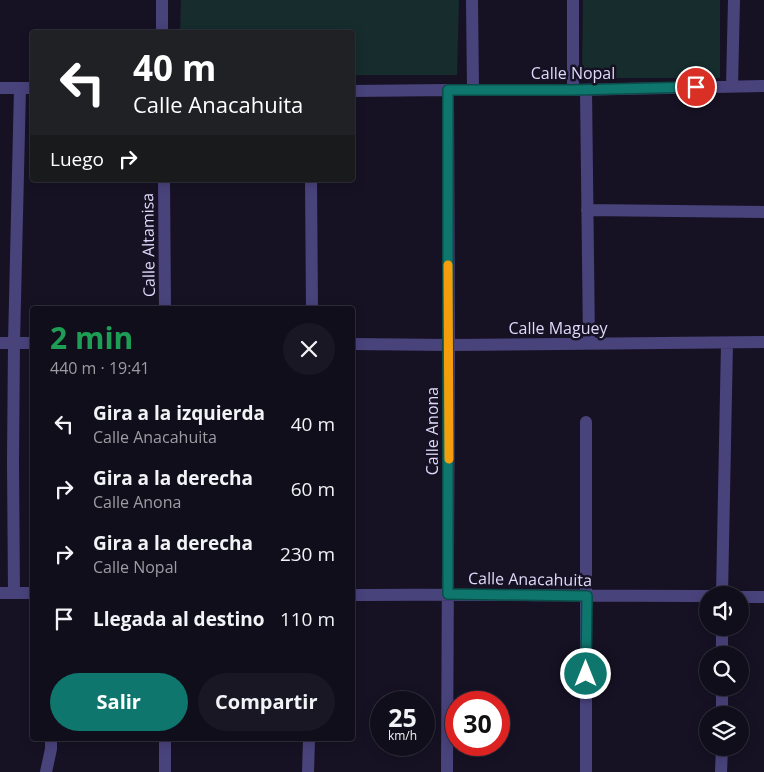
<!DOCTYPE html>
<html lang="es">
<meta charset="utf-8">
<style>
:root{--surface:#100e1b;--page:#191724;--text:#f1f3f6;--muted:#9c9ca3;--line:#302e3a;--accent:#0f766e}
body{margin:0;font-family:"Open Sans",sans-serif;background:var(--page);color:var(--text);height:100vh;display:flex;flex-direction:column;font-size:19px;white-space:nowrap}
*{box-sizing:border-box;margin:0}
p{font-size:16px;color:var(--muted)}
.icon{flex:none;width:28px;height:28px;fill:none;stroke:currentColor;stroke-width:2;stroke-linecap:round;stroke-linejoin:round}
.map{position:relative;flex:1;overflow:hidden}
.panel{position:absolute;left:30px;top:306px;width:325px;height:435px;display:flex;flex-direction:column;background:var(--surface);border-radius:5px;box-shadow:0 2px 12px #0003,0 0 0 1px var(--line)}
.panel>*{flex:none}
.top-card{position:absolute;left:30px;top:30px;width:325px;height:152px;border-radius:5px;box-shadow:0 2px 12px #0003,0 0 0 1px var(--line);background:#202124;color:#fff;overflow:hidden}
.tools{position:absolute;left:699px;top:586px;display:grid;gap:10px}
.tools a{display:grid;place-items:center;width:50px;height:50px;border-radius:50%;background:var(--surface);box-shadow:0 2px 12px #0003,0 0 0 1px var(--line);font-size:25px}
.speed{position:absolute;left:370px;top:691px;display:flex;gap:10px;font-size:25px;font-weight:700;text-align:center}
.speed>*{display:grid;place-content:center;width:65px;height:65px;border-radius:50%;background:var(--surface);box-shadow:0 2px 12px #0003,0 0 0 1px var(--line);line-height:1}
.speed small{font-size:12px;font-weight:400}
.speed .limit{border:8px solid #d22;background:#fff;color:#111}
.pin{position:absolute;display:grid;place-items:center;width:42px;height:42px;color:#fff;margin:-21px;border:2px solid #fff;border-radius:50%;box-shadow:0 1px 5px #0007}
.me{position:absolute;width:55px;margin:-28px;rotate:0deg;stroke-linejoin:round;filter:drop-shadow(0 0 4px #0008)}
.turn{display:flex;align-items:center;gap:18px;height:105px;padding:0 20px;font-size:22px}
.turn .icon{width:65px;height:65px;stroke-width:2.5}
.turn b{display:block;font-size:35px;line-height:42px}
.then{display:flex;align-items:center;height:48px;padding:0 20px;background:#0003;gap:10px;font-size:19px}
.round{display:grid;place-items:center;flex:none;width:52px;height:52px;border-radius:26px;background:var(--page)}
.overview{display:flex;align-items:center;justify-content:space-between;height:85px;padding:0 20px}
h1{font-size:30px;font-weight:700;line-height:38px;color:#1e9e55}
.button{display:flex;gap:10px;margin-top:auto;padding:10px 20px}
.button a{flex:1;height:58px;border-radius:30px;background:var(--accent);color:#fff;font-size:20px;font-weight:700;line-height:58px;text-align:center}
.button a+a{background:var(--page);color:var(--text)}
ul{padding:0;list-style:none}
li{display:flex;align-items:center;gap:15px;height:65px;padding:0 20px}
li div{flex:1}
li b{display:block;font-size:19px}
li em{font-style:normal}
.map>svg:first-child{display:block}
</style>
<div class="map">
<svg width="764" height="772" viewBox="0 0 764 772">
<rect width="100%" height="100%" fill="#161224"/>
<path fill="#162c2d" d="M181 0H459L457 75H353L352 32H180Z
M583 0H720V78H582Z"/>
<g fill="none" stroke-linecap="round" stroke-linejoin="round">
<path stroke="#49437c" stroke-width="12" d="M162 0V32
M472 0 473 89
M573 0V90
M732 86 734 0
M0 88H32
M586 90 589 343
M352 91 448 90H573L764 86
M164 180 165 309
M311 180 312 309
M587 210 764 212
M0 343H32
M352 344 449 345 764 342
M586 422V772
M0 593H32
M14 593 13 462 14 343 20 88
M352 595C471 594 589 596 708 596
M722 595 727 343
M740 597H764
M722 655V628
M722 715V688
M165 739V772
M46 772 51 749V739
M308 772 309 739
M447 772 449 345 448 90
M721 772 722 748"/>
</g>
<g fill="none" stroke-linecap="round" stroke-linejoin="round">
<g stroke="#0a4d48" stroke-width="12">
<path id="route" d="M586 674 587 596 448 594V90H573L696 87"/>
</g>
<use href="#route" stroke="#0f766e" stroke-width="9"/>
<path stroke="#f59e0b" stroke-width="9" d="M448 265 449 459"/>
</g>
<g text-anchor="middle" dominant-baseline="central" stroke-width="5" stroke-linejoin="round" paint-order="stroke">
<g font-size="16" fill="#dfd9fa" stroke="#161224">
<text x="573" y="73">Calle Nopal</text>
<text transform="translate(148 245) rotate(-91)">Calle Altamisa</text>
<text x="558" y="328">Calle Maguey</text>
<text transform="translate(432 431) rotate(-90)">Calle Anona</text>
<text transform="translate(530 579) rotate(1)">Calle Anacahuita</text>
</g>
</g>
</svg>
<div class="tools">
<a><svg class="icon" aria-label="sound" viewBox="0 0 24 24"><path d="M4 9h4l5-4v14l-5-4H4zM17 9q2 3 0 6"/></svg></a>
<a><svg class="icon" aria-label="search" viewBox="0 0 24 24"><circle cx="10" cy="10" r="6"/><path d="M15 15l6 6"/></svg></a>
<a><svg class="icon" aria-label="layers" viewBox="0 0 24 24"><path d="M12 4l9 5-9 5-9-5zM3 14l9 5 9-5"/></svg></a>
</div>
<div class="speed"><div>25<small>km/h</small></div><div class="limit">30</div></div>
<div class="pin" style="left:696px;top:87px;background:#d93025"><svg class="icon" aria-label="arrive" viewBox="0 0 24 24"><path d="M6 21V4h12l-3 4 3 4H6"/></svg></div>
<svg class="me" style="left:586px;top:674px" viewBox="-20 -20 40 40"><circle r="17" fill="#0f766e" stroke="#fff" stroke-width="3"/><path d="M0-11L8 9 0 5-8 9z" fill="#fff"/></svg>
<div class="top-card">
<div class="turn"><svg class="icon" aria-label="left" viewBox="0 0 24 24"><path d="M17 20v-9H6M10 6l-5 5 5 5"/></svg><div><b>40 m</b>Calle Anacahuita</div></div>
<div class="then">Luego<svg class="icon" aria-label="right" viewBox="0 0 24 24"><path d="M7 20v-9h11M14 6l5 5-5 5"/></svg></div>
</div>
<section class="panel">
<div class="overview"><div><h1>2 min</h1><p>440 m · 19:41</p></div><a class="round"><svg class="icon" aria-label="close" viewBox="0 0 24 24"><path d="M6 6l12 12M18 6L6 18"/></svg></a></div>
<ul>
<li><svg class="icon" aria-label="left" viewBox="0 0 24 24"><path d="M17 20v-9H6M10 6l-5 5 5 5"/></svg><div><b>Gira a la izquierda</b><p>Calle Anacahuita</p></div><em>40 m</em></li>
<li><svg class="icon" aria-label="right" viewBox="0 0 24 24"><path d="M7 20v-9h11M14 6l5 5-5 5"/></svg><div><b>Gira a la derecha</b><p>Calle Anona</p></div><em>60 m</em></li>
<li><svg class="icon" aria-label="right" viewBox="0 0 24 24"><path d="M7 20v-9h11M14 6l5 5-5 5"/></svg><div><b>Gira a la derecha</b><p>Calle Nopal</p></div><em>230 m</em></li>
<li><svg class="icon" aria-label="arrive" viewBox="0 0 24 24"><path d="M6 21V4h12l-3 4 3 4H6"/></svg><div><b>Llegada al destino</b></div><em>110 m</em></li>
</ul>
<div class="button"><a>Salir</a><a>Compartir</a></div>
</section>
</div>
